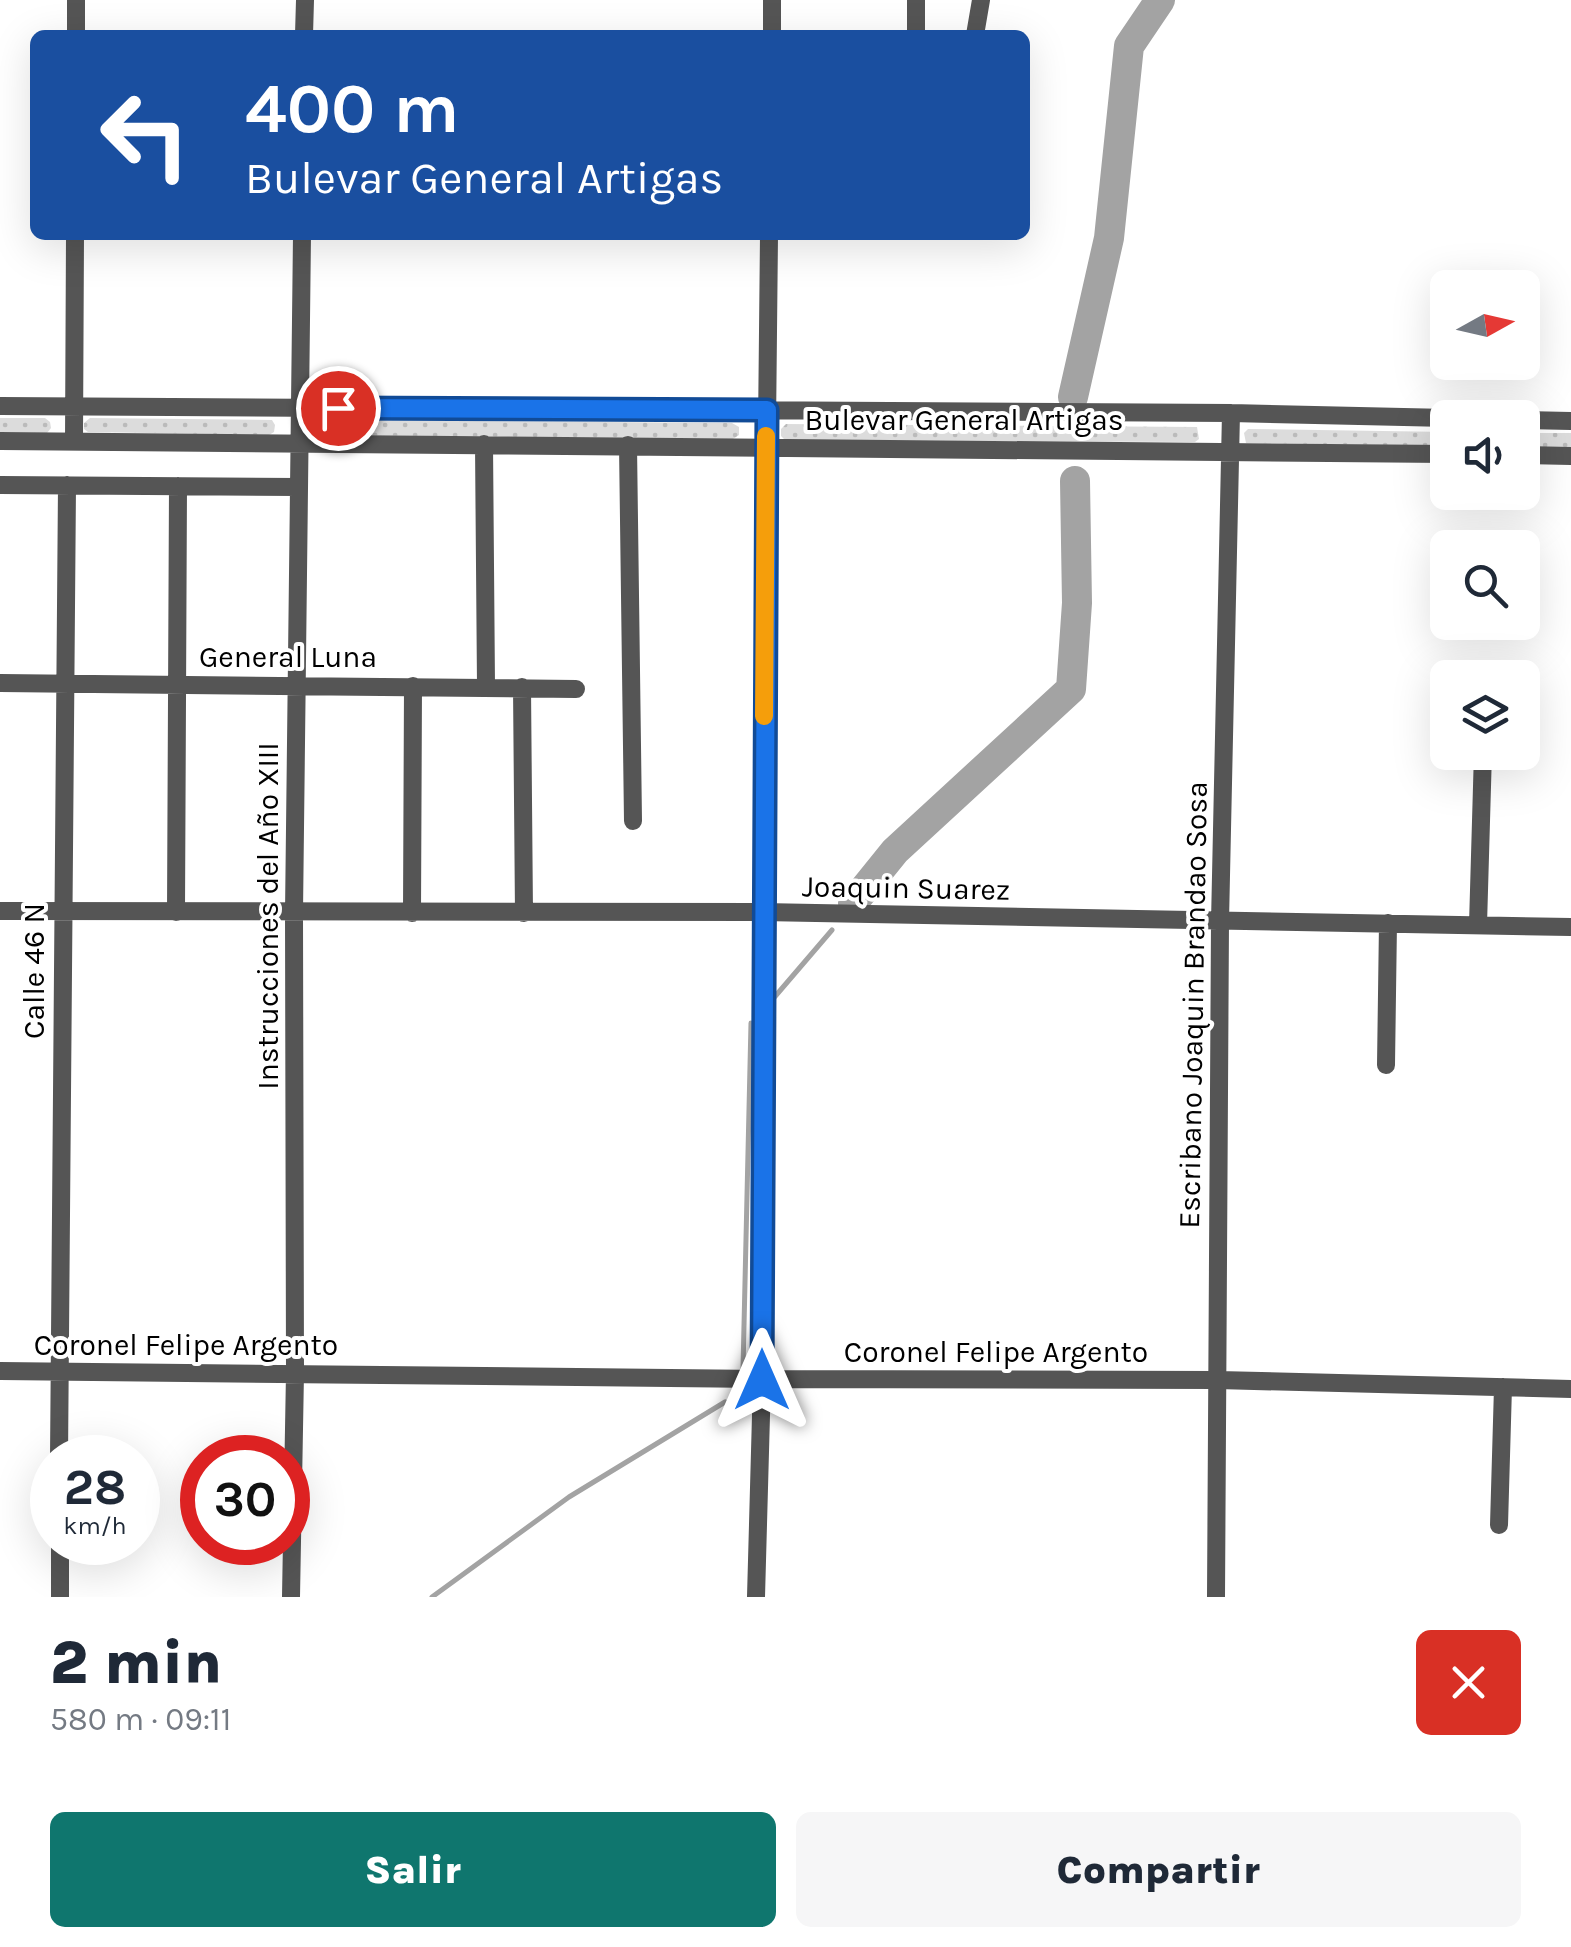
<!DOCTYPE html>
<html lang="es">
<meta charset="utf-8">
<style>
:root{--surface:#fff;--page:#f6f6f7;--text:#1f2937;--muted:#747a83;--accent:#0f766e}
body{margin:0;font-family:Karla,sans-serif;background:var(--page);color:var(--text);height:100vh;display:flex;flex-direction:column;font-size:38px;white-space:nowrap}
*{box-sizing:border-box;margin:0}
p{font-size:32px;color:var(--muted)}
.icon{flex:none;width:55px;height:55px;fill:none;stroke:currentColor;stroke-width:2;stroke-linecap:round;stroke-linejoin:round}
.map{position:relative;height:1597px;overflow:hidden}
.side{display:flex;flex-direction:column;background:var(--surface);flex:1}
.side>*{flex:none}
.banner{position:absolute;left:30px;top:30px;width:1000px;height:210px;border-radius:15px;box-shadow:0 10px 40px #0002;background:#1a4fa0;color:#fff;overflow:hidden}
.needle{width:65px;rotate:82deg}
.fabs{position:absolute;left:1430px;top:270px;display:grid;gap:20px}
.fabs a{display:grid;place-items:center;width:110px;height:110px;border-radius:15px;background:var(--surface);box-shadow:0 10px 40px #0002;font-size:50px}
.speed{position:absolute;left:30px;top:1435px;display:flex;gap:20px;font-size:50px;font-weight:700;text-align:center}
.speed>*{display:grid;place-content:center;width:130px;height:130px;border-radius:50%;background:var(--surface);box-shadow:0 10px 40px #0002;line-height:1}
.speed small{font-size:25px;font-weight:400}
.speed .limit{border:15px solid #d22;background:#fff;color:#111}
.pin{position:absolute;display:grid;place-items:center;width:85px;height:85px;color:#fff;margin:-42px;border:5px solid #fff;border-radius:50%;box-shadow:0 2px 10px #0007}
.me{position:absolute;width:110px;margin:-55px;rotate:0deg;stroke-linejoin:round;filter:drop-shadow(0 0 8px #0008)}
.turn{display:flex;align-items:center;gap:35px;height:210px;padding:0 50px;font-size:45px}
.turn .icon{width:130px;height:130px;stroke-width:2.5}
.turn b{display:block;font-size:70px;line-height:85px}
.round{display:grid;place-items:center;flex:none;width:105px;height:105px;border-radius:15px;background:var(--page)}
.headline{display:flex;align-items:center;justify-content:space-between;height:170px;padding:0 50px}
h1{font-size:60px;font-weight:800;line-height:75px}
.button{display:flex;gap:20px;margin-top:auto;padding:20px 50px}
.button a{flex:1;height:115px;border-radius:15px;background:var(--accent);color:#fff;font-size:40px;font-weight:800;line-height:115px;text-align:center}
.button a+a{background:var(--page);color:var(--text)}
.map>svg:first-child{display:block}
</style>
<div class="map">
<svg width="1571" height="1597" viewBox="0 0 1571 1597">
<defs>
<pattern id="grass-dots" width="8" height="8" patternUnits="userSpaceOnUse" patternTransform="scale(2.5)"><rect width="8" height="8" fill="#dcdcdc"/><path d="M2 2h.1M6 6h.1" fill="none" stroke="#bbb" stroke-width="1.8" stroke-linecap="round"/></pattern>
</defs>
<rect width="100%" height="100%" fill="#fff"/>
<path fill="url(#grass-dots)" d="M0 418H45L50 422 51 428 47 433 0 432Z
M90 418 272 420 275 425 274 432 269 435 88 432 84 429V423Z
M324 420 732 423 739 427V435L733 439 324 435 320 433 319 424Z
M786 424 1197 427 1199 439 1195 442 785 440 781 436V429Z
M1248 429 1448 432 1447 446 1246 443 1244 433Z
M1523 433H1571V447H1523Z"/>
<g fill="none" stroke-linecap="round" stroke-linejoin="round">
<path stroke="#a3a3a3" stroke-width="5" d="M772 1000 832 930
M743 1369 751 1023
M432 1597 569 1497 725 1402"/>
<path stroke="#a3a3a3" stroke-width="30" d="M1073 397 1109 238 1129 46 1160 0
M853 903 895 851 1071 689 1077 603 1075 481"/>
<path stroke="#555" stroke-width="18" d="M76 35V0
M304 35 305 0
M772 35V0
M916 35V0
M975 35 981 0
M0 406 1231 413 1448 418
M1522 420 1571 421
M0 441 1448 454
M74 441 75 235
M484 444 486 686
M628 445 633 821
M1522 455 1571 456
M0 485 298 487
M0 683 576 689
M522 687 524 913
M0 911 762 912 1571 927
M176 912 178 486
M412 913 413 686
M1478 925 1483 752
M1386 1065 1388 923
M0 1371 762 1379 1218 1380 1571 1389
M59 1458 67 485
M1499 1525 1503 1387
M60 1542V1597
M291 1597 295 1373 294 913 302 235
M756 1597 762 1379V912L769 235
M1216 1597 1220 922 1231 413"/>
</g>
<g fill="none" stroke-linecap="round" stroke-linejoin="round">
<g stroke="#114b97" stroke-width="25">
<path id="route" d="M338 408 767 410 762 1380"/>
</g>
<use href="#route" stroke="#1a73e8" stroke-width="18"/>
<path stroke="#f59e0b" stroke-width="18" d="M764 716 766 436"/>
</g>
<g text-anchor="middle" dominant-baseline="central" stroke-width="8" stroke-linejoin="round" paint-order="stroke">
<g font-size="30" fill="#000" stroke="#fff">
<text x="964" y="420">Bulevar General Artigas</text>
<text x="288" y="657">General Luna</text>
<text transform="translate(906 888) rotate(1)">Joaquin Suarez</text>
<text transform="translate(268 916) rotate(-90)">Instrucciones del Año XIII</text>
<text transform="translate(34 971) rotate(-90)">Calle 46 N</text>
<text transform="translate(1193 1005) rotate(-89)">Escribano Joaquin Brandao Sosa</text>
<text x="186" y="1345">Coronel Felipe Argento</text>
<text x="996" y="1352">Coronel Felipe Argento</text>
</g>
</g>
</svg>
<div class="fabs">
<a><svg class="needle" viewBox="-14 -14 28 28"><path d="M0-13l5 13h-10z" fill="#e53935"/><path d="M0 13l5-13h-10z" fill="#747a83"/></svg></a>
<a><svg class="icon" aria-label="sound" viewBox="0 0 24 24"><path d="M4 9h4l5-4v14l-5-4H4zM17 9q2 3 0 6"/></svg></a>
<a><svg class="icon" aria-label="search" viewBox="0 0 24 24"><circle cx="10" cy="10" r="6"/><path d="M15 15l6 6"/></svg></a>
<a><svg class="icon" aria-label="layers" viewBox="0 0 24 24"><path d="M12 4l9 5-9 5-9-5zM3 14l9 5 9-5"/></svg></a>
</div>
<div class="speed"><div>28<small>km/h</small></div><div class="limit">30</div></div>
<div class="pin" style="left:338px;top:408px;background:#d93025"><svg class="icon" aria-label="arrive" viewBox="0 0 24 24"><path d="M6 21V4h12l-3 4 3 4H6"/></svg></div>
<svg class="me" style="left:762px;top:1380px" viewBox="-20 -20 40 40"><path d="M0-17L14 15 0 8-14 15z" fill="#1a73e8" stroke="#fff" stroke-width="4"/></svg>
<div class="banner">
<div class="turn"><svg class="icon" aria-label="left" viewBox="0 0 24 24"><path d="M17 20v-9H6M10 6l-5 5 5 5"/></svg><div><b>400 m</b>Bulevar General Artigas</div></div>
</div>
</div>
<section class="side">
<div class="headline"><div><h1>2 min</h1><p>580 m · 09:11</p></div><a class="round" style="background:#d93025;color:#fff"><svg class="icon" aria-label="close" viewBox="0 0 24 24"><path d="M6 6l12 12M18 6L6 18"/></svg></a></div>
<div class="button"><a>Salir</a><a>Compartir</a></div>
</section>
